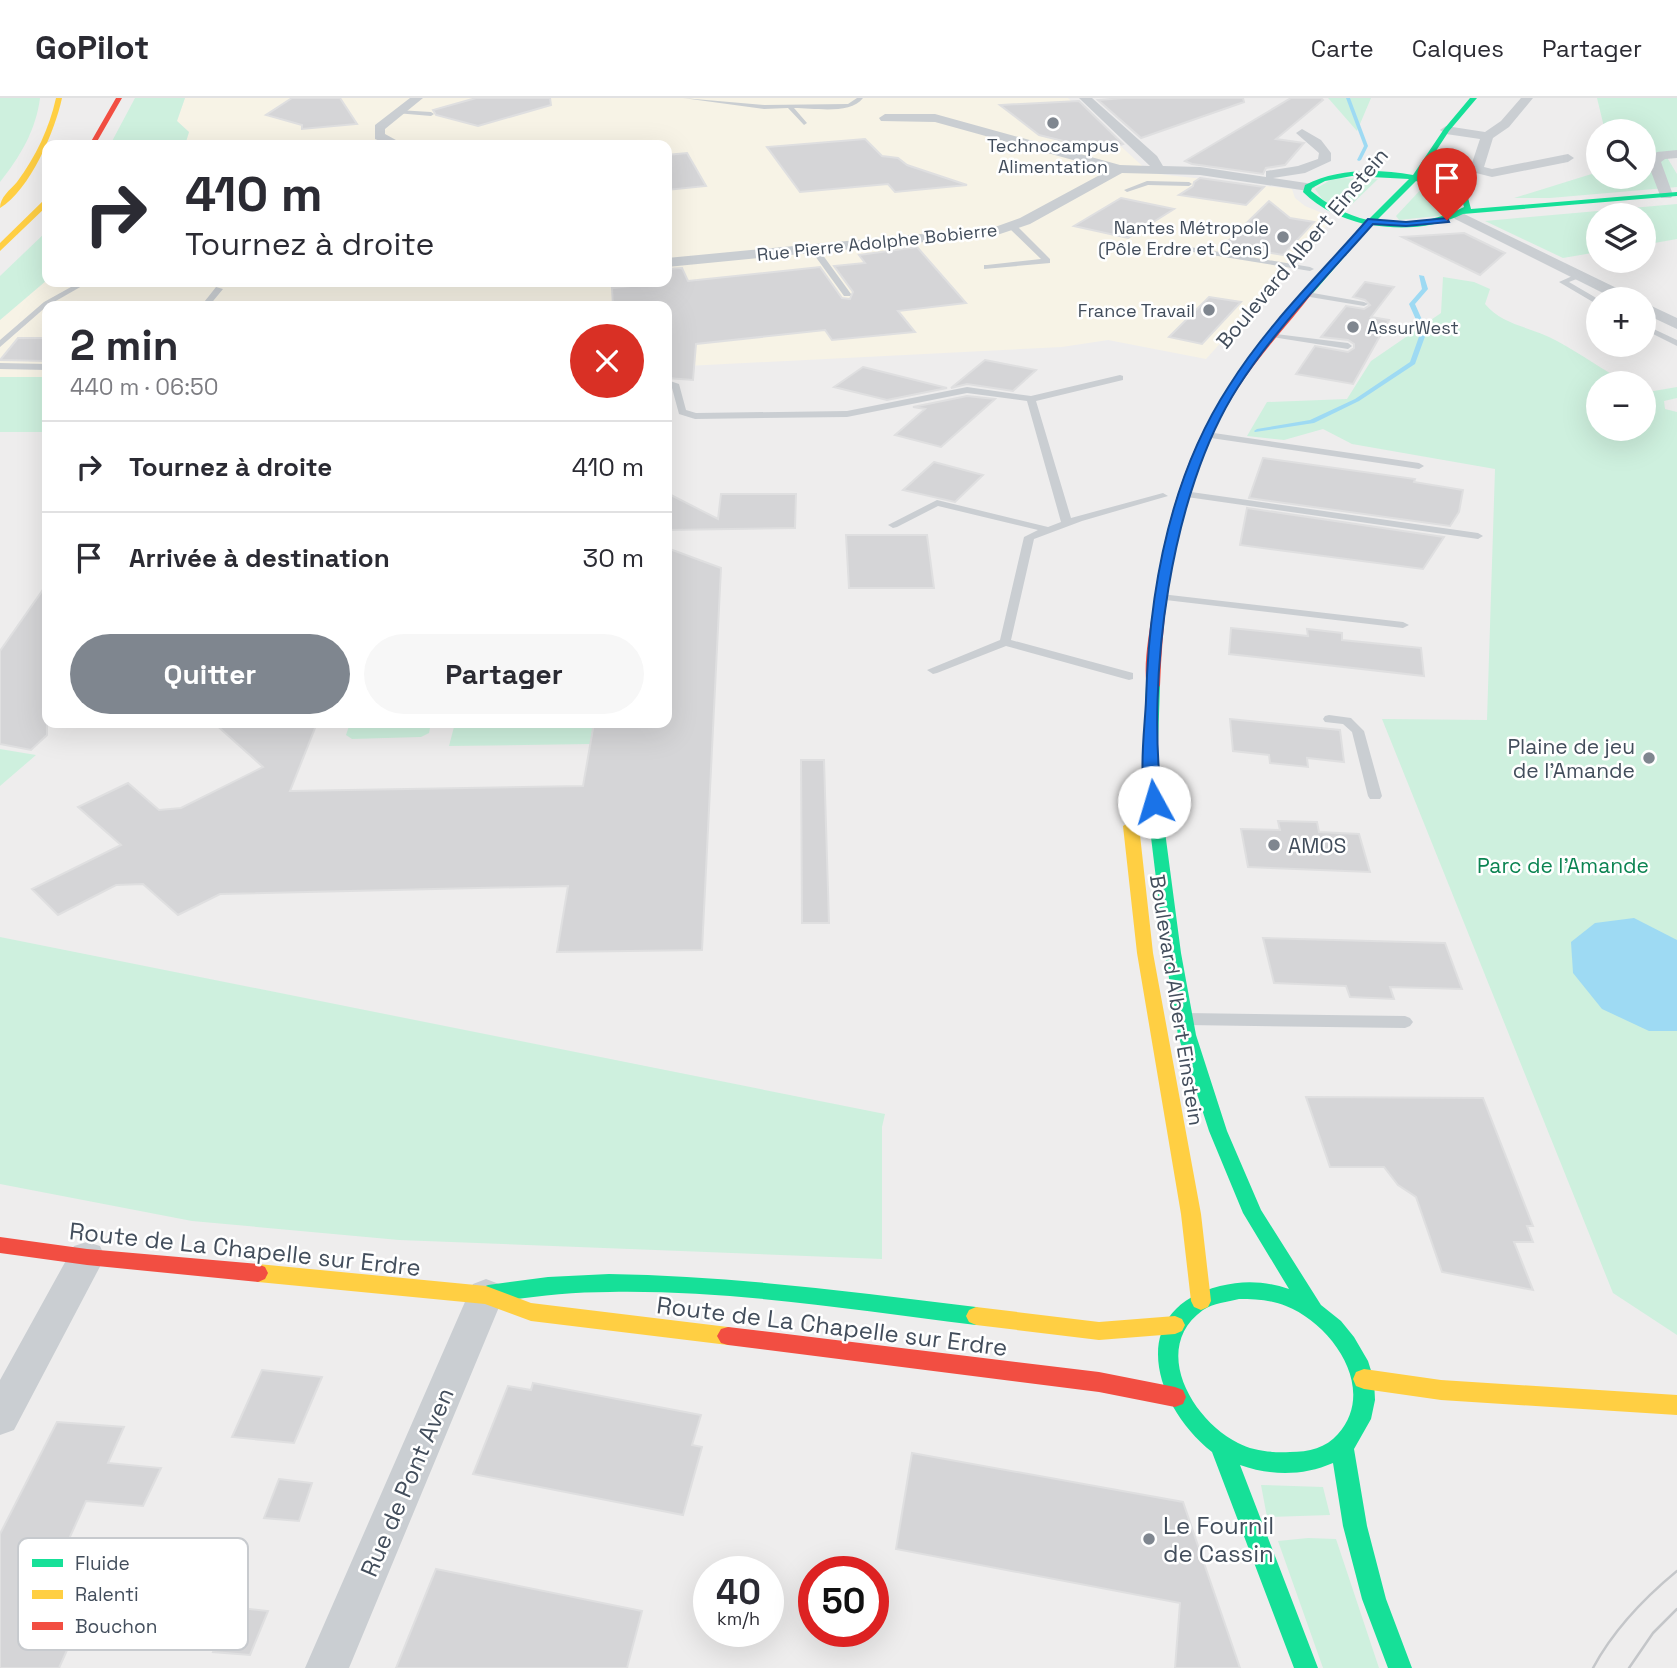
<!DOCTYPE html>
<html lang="fr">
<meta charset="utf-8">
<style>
:root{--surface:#fff;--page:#f7f7f7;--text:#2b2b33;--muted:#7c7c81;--line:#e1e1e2;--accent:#7f868f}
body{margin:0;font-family:"Space Grotesk",sans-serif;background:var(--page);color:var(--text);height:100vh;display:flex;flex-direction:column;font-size:26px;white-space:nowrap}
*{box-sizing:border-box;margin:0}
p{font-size:23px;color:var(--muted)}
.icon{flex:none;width:38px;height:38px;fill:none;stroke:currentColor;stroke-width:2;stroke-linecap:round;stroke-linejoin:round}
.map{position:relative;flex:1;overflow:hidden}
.side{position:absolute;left:42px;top:203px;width:630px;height:427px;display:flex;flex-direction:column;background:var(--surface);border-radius:14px;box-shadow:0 7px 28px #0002}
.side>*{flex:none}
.top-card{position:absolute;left:42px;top:42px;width:630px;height:147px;border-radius:14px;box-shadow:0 7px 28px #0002;background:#fff;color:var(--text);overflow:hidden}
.buttons{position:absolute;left:1586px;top:21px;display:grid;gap:14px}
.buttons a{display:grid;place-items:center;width:70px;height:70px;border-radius:50%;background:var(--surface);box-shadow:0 7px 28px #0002;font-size:35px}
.speed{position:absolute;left:693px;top:1458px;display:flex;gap:14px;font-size:35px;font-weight:700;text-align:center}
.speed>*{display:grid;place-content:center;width:91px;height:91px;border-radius:50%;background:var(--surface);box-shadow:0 7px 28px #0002;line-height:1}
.speed small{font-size:18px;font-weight:400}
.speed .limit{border:10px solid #d22;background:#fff;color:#111}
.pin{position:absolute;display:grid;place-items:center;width:60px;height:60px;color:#fff;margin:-72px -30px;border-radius:50% 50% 50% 0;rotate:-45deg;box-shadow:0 0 7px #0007}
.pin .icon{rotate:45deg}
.me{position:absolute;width:77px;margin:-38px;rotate:354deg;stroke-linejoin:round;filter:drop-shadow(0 0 5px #0008)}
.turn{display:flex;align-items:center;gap:24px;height:147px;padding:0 28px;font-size:32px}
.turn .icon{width:91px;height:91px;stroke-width:2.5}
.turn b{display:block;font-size:49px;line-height:60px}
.round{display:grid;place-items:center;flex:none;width:74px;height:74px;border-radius:37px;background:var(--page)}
.head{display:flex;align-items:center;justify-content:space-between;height:119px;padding:0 28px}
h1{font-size:42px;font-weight:800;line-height:52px}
.primary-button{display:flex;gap:14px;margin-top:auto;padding:14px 28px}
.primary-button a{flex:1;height:80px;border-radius:42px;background:var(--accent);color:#fff;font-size:28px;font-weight:800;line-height:80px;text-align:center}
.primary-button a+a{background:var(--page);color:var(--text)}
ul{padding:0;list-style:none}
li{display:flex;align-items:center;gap:21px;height:91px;padding:0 28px;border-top:2px solid var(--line)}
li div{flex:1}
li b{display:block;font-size:26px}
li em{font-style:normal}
header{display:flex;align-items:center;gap:42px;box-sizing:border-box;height:98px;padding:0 35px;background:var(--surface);border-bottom:2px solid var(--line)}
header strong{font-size:33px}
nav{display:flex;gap:38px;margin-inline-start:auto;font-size:24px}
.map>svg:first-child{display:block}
</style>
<header>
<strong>GoPilot</strong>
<nav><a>Carte</a><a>Calques</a><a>Partager</a></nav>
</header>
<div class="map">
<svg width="1677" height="1570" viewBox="0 0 1677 1570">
<rect width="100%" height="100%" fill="#eeeded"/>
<path fill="#f7f3e6" d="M185 0H1068L1150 75 1292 91 1295 100 1305 108 1327 117 1331 123 1206 261 1108 242 1062 249 667 269V208H47V279H0V222L47 182 667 184V47H185L189 34 177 23Z"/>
<path fill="#cef0de" d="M0 0H40C36 32 20 59 0 84Z
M135 0H185L177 23 189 34 185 47H110Z
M1328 0H1371L1357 33 1329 1Z
M1597 0H1677V53H1671L1668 61 1677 76V89L1550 100H1514L1598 74V79H1643V33H1605Z
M1334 80 1378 81 1346 112 1326 106 1315 91Z
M1425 87 1449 94 1461 106 1448 117 1399 122 1396 118Z
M1677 106V141L1643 147V117H1598V154L1563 160 1485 123Z
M47 133V182L0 222V178Z
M1443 179 1474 184 1490 191 1485 206C1503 228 1533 229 1557 243 1581 256 1603 272 1627 285H1598V331H1643V292L1648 294 1677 289V300L1664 303 1665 311 1677 314V1237L1613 1195 1382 621 1487 622 1495 371 1352 346 1323 331 1284 342 1247 338 1267 304 1347 301 1371 263 1441 215Z
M0 279H47V334H0Z
M350 625H431L429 635 421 639 352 641 346 637Z
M455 625H593L590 646 449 648Z
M0 651 36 657 0 688Z
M0 839 885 1016 882 1029V1161L399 1142 192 1123 0 1086Z
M1261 1387 1323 1389 1330 1417 1267 1419Z
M1308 1440 1336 1441 1379 1570H1323L1278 1443Z"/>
<path fill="#9edaf3" d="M1634 820 1677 842V933H1649L1602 911 1573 875 1571 844 1595 825Z"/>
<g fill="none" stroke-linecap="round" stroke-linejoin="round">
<path fill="#9edaf3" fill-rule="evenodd" d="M1346 0H1350L1368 48 1361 62 1359 63 1357 62 1364 48Z
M1419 177 1424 178 1428 191 1415 206 1427 233 1415 266 1359 303 1314 325 1255 334 1254 333 1257 331 1310 322 1355 301 1410 264 1421 233 1409 206 1422 191Z"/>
</g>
<path fill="#d5d5d7" stroke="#dfdfe0" stroke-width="2" d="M292 0H340L357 26 302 31V27L266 17Z
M476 0H550L551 7 478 28 436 17 433 12Z
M1124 0H1243L1244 4 1141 40 1098 2Z
M1291 0H1321L1323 2 1276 41 1304 45 1285 67 1266 70 1263 76 1192 66 1185 63Z
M1079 3 1123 46 1103 53 1039 37 1000 7Z
M865 41 882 58 898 60 907 67 967 87 895 94 888 86 800 94 767 49Z
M687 55 706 88 667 92V57Z
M1200 80 1264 89 1246 107 1179 97 1193 88 1194 84Z
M1121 100 1174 111 1128 140 1074 128Z
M1269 103 1290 120 1314 124 1283 157 1224 147Z
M1464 135 1505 155 1480 177 1402 139Z
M917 149 966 205 898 213 915 234 832 242 825 232 696 246 693 282 667 280V208H613L612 190 667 184V171L682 170 688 183 820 169 842 200 850 201 853 194 834 168 865 165 859 157Z
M1365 184 1394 189 1371 219 1389 222 1353 286 1296 276 1315 248 1348 254 1354 250V246L1348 242 1321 239 1346 208 1364 211 1370 207 1365 202 1353 199Z
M1209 199 1241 204 1202 246 1169 239Z
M18 240H47V263L0 262Z
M985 262 1036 272 1013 293 967 286 951 290Z
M863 269 947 290 887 302 834 289Z
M967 298 995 301 941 349 895 337 925 311 913 309Z
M1263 360 1415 381 1414 384 1463 392 1459 414 1450 428 1249 400Z
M934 364 983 377 955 404 903 392Z
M667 395 718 421 721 396H796L795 430 667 432Z
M1247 410 1444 439 1423 471 1240 447Z
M846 437H927L934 490H849Z
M667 450 721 470 702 852 557 854 568 788 220 796 178 817 143 786 116 787 58 817 32 791 121 747 78 709 128 685 159 712 181 710 263 669 214 625H317L290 693 583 688 594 625H667Z
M47 486V637L31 652 0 646V553Z
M1231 530 1308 538 1307 531 1342 535V542L1421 550 1424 578 1229 556Z
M1230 621 1340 632 1344 664 1307 660 1308 669 1270 665 1269 657 1233 653Z
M801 662H824L829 825H802Z
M1278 723 1317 724 1319 734 1359 736 1370 774 1248 769 1241 731 1280 732Z
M1263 840 1445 845 1462 891 1390 889 1394 901 1350 899 1346 888 1274 885Z
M1306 999 1483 1000 1533 1128H1527L1533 1144H1514L1533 1192 1442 1174 1416 1099 1398 1087 1384 1069H1330Z
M262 1272 322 1279 294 1345 232 1339Z
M533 1285 701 1317 692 1347 702 1349 683 1417 473 1376 508 1288 531 1292Z
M57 1324 124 1329 108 1365 161 1370 143 1408 86 1403 48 1488 71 1491 49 1537 73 1539 59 1570H0V1436Z
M912 1355 1183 1404 1240 1570H1175L1180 1505 896 1451Z
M279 1381 312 1385 299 1423 264 1420Z
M436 1471 642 1513 627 1570H396Z
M232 1509 268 1513 250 1557 213 1554Z"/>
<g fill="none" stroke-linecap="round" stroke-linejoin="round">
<path fill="#caced2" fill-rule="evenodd" d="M683 0 764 7 848 6 857 0H863C850 17 815 10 794 10L807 25 804 27 788 10 764 11Z
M398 12 431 14 434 16 431 18 396 15Z
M528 44 530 47H515Z
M1147 83 1189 84 1192 86 1189 88 1148 87 1127 94 1124 92Z
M1009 126H1015L1050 161V165L984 171V167H987L1041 161 1009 130Z
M811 149H817L851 196 850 198H844L810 151Z
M1190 149 1310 169 1314 171 1310 173 1187 153 1186 151Z
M1577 176 1584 178 1569 184 1598 201V207L1559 184Z
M80 184H89L47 208 0 249V242L44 204Z
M216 189 223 191 209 208H201Z
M1307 194 1364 204 1368 206 1364 208 1304 198 1303 196Z
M1643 226 1677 242V248L1643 231Z
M1269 235 1348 245 1352 248 1348 251 1272 239H1269Z
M0 265 47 266V272L0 271Z
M1120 277 1123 278V282L1036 303 1071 420 1163 395 1168 398 1082 423 1034 441 1011 542 1133 575V581L1129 582 1006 548 937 575 933 576 927 572 1000 542 1024 439 1038 432 938 408 897 429 893 430 888 427 937 402 1048 429 1061 424 1027 303 967 295 847 319 695 321 679 316 672 290 667 288V282L679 286 686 312 696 315 847 313 967 289 1031 298Z
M1207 334 1419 365 1424 368 1419 371 1204 339V335Z
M1184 393 1478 435 1483 438 1478 441 1180 398V394Z
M1161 496 1403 524 1409 527 1403 530 1157 501V497Z
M1329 617 1351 620 1364 633 1382 698 1380 701H1370L1368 698 1352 634 1343 626 1325 624 1323 621 1325 618Z
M1186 915 1405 918 1410 920 1413 924 1410 928 1405 930 1186 927 1181 925 1178 921 1181 917Z"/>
<path fill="#caced2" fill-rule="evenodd" d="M410 0H423L385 31V36L405 47H389L375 41V27Z
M1079 0H1092L1157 58 1163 68 1200 69 1266 79V73L1298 68 1318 61 1319 55 1296 35 1302 31 1321 42 1331 55V63L1305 75 1273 80 1313 86 1315 89 1308 93 1200 77 1122 75 1030 126 997 137 667 169V160L995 129 1020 120 1109 72 935 24 881 23 879 20 885 16H935L1120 67 1150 68Z
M1521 0H1533L1509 29 1493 40 1484 69 1492 71 1568 56 1574 60 1568 64 1492 79 1472 74 1470 71 1480 41 1446 36 1440 32 1446 28 1485 34 1501 23Z
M1677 52V60L1665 61 1661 64 1673 97 1671 100H1661L1647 63 1657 54Z
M1460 114 1633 198 1635 201H1615L1455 121 1453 118Z
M1643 204 1677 220V231L1643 215Z
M87 1144 100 1148 105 1159 14 1332 0 1337V1282L74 1148Z
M486 1181 499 1186 504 1197 349 1570H305L468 1197 473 1186Z"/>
<path fill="#16e098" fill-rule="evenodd" d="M1470 0H1477L1449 33 1419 79 1467 96 1471 111 1677 94V98L1463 116C1435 130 1402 132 1372 127L1313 195H1307V191L1364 126C1341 120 1320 111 1303 94L1305 87C1338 70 1377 71 1413 77L1444 31ZM1352 78 1409 81 1368 122C1346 117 1328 107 1311 93L1312 90 1325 83ZM1416 83 1461 99 1464 109C1436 123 1407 128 1376 123Z
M1153 584 1160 588 1157 673 1181 855 1196 937 1227 1033 1261 1112 1321 1207 1341 1223 1354 1239 1368 1263 1374 1282 1375 1302 1371 1321 1354 1351 1367 1428 1386 1501 1412 1570H1388L1362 1501 1343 1428 1333 1365C1303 1378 1271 1378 1240 1367L1318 1570H1294L1212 1354C1153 1307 1125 1212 1220 1188 1244 1182 1265 1183 1289 1191L1243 1115 1209 1033 1178 937 1165 855 1143 673 1146 588ZM1239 1201C1255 1201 1272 1202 1286 1208 1332 1226 1378 1291 1338 1336 1326 1350 1309 1354 1290 1354 1273 1355 1253 1353 1238 1345 1192 1322 1150 1250 1203 1212 1213 1205 1228 1204 1239 1201Z
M609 1176C732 1178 854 1194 976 1209L983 1212 986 1218 983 1224 976 1227C855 1212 733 1192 610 1194 569 1194 529 1199 488 1205L481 1202 478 1196 481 1190 488 1187 548 1179Z"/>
<path fill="#ffcf43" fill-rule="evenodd" d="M56 0H62C55 33 30 92 0 110 0 99 10 92 17 84 36 58 49 31 56 0Z
M44 102H47V108L0 153V145Z
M1131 723 1139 728 1153 855 1201 1116 1211 1203 1208 1209 1201 1212 1194 1209 1191 1203 1181 1116 1137 855 1123 728Z
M258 1166 486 1188 531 1205 728 1229 735 1231 739 1238 735 1245 728 1247 531 1223 485 1206 258 1184 251 1181 248 1175 251 1169Z
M976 1209 1099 1224 1175 1218 1182 1221 1185 1227 1182 1233 1175 1236 1099 1242 976 1227 969 1224 966 1218 969 1212Z
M1364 1271 1441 1282 1677 1297V1317L1441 1302 1364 1291 1356 1288 1353 1281 1356 1274Z"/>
<path fill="#f24e42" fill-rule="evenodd" d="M116 0H122L95 47H89Z
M1307 191 1314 193C1288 227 1258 258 1235 295 1180 383 1164 486 1160 588L1153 592 1148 591C1142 575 1149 535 1152 517 1161 445 1179 373 1216 309 1241 266 1274 229 1307 191Z
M0 1139 87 1151 258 1166 265 1169 268 1175 265 1181 258 1184 87 1167 0 1155Z
M728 1229 1099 1274 1175 1289 1183 1292 1186 1299 1183 1306 1175 1309 1099 1294 728 1247 721 1245 717 1238 721 1231Z"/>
<path stroke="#c4c6c9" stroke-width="2.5" d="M1593 1570C1614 1531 1643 1501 1677 1473
M1629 1570 1653 1535 1677 1511"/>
</g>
<path fill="#1a73e8" stroke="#114b97" stroke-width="2" d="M1447 120 1449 124 1406 128 1373 126C1327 178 1276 230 1238 289 1170 395 1146 580 1162 704L1160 707H1149C1137 683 1145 630 1146 602 1149 494 1169 380 1229 288 1267 227 1321 175 1368 121L1406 124Z"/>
<g fill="#7f868f" stroke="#fff" stroke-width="2.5">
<circle cx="1053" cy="25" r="7"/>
<circle cx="1283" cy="139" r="7"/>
<circle cx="1209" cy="212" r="7"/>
<circle cx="1353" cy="229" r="7"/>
<circle cx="1649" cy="660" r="7"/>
<circle cx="1274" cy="747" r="7"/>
<circle cx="1149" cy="1441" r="7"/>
</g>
<g text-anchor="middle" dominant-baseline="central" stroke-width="5" stroke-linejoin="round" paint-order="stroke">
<g font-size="18" fill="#434e5c" stroke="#fff" text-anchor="end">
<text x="1053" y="47" text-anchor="middle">Technocampus<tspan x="1053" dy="21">Alimentation</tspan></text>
<text x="1269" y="129">Nantes Métropole<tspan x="1269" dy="21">(Pôle Erdre et Cens)</tspan></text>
<text x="1195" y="212">France Travail</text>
<text x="1367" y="229" text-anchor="start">AssurWest</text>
</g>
<g font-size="18" fill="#434e5c" stroke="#fff">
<text transform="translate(877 144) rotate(-6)">Rue Pierre Adolphe Bobierre</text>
</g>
<g font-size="21" fill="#434e5c" stroke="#fff">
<text transform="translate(1302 150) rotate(-50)">Boulevard Albert Einstein</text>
<text transform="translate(1177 902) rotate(81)">Boulevard Albert Einstein</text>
</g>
<g font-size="21" fill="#434e5c" stroke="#fff" text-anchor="end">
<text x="1635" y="648">Plaine de jeu<tspan x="1635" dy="24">de l'Amande</tspan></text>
<text x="1288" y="747" text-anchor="start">AMOS</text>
</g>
<g font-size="21" fill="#0c8452" stroke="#fff">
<text x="1563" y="767">Parc de l'Amande</text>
</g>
<g font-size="24" fill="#434e5c" stroke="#fff">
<text transform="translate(245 1151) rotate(6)">Route de La Chapelle sur Erdre</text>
<text transform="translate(832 1228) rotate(7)">Route de La Chapelle sur Erdre</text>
<text transform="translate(407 1384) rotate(-67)">Rue de Pont Aven</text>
</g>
<g font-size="24" fill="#434e5c" stroke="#fff" text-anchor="start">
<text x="1163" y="1427">Le Fournil<tspan x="1163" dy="28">de Cassin</tspan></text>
</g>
</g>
<rect x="18" y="1440" width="230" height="112" rx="10" fill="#fff" stroke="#c7cace" stroke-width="2"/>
<rect x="32" y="1461" width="31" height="8" fill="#16e098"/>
<rect x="32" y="1492" width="31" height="9" fill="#ffcf43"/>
<rect x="32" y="1524" width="31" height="8" fill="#f24e42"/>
<g font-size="19" fill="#434e5c">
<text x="75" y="1472">Fluide</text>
<text x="75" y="1503">Ralenti</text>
<text x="75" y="1535">Bouchon</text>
</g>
</svg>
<div class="buttons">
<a><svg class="icon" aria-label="search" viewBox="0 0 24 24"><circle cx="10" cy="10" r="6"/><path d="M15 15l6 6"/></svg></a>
<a><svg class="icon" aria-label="layers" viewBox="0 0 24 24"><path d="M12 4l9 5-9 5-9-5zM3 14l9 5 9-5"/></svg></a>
<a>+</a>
<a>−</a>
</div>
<div class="speed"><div>40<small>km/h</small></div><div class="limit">50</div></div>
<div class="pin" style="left:1447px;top:122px;background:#d93025"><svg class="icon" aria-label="arrive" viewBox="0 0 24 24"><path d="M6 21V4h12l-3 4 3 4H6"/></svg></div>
<svg class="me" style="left:1154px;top:704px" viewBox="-20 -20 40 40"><circle r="19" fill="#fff"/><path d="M0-13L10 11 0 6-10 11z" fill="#1a73e8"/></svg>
<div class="top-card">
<div class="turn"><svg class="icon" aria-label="right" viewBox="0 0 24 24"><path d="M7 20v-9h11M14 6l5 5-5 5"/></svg><div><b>410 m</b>Tournez à droite</div></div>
</div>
<section class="side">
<div class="head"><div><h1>2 min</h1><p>440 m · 06:50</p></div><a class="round" style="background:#d93025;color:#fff"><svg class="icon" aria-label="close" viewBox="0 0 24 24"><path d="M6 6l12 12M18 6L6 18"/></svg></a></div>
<ul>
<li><svg class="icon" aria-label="right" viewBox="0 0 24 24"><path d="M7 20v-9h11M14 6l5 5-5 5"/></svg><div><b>Tournez à droite</b></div><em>410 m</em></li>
<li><svg class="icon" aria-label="arrive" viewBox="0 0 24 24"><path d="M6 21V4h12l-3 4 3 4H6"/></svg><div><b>Arrivée à destination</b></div><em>30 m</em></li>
</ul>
<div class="primary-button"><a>Quitter</a><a>Partager</a></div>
</section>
</div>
